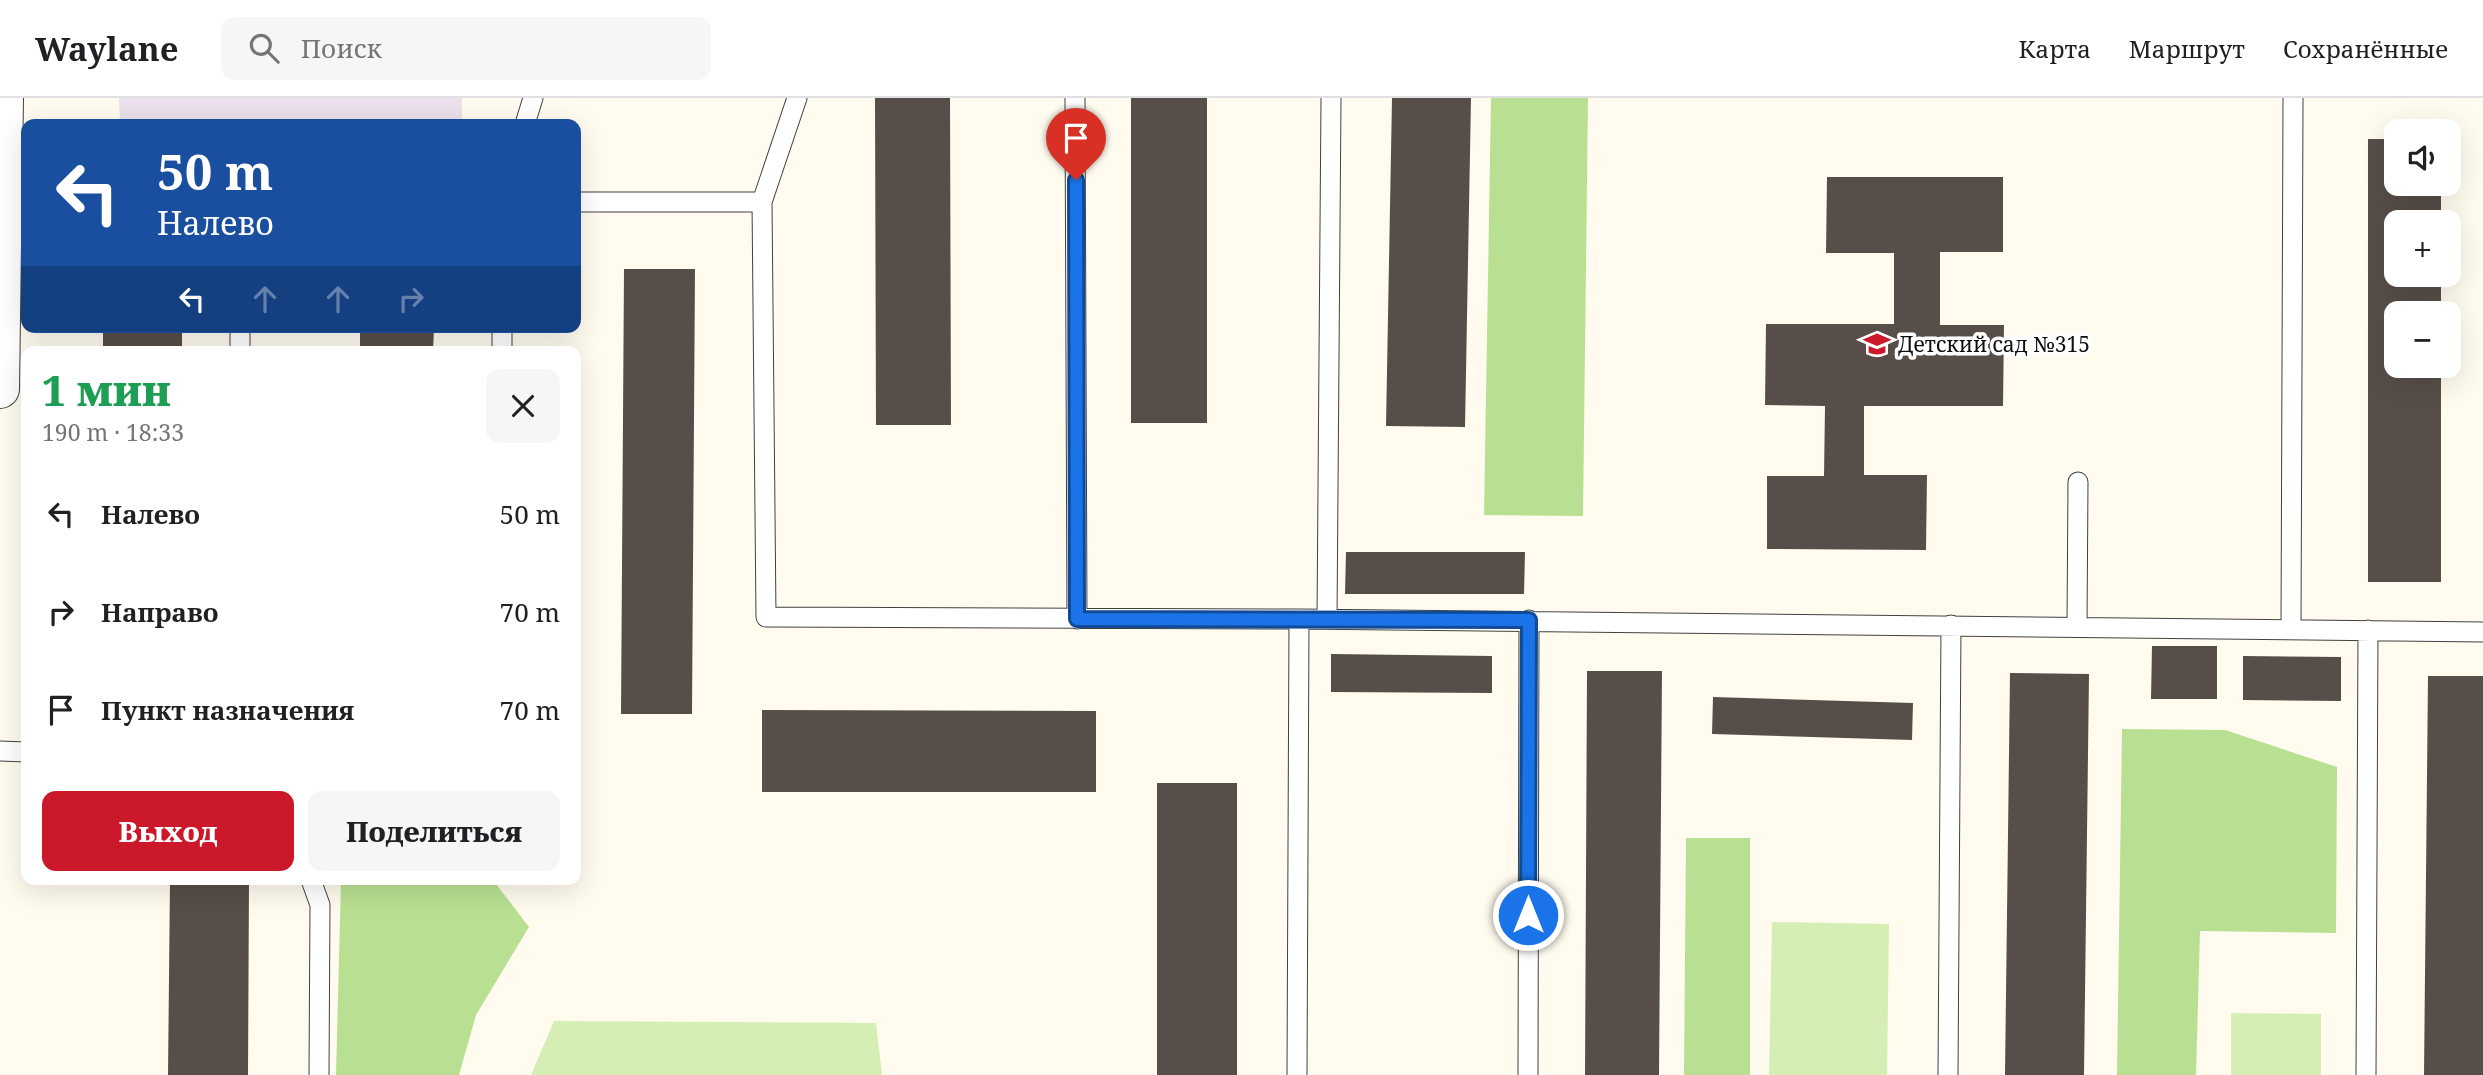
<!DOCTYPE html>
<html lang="ru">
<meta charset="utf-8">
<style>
:root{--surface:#fff;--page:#f6f6f6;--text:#202124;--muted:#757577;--line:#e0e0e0;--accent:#cb182a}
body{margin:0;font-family:"Noto Serif",serif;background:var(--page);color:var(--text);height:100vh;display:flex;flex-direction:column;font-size:26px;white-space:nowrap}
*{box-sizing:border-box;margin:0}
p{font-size:23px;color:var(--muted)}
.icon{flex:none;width:38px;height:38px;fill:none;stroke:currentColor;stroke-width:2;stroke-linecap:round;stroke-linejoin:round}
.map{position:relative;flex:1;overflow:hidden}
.drawer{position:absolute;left:21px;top:248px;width:560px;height:539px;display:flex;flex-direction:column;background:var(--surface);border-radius:14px;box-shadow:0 7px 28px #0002}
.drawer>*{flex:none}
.hud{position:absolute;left:21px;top:21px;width:560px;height:214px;border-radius:14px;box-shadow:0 7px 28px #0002;background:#1a4fa0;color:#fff;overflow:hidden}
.fabs{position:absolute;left:2384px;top:21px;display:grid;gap:14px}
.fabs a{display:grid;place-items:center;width:77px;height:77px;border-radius:14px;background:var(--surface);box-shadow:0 7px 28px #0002;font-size:35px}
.pin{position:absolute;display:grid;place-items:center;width:60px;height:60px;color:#fff;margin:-72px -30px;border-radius:50% 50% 50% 0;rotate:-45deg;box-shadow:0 0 7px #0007}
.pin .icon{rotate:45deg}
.me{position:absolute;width:77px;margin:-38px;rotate:0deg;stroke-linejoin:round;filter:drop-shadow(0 0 5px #0008)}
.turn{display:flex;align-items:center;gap:24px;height:147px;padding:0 21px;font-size:32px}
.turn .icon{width:91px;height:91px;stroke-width:2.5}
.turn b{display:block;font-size:49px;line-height:60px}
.lanes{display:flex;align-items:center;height:66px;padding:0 21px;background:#0003;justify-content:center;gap:35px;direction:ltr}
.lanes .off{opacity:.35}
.round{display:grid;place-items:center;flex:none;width:74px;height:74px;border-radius:14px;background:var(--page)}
.head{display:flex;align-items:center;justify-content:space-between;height:119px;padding:0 21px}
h1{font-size:42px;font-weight:800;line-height:52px;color:#1e9e55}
.action{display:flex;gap:14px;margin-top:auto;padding:14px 21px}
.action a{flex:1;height:80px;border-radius:14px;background:var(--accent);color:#fff;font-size:28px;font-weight:800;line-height:80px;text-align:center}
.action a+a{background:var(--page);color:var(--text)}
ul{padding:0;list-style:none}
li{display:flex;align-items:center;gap:21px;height:98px;padding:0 21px}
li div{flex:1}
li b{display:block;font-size:26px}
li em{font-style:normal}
header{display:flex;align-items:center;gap:42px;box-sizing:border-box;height:98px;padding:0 35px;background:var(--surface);border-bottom:2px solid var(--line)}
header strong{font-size:33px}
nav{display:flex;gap:38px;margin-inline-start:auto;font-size:24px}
.search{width:490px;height:63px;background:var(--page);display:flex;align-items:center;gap:18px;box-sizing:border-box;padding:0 24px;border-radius:14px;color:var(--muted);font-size:26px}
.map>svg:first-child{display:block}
</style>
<header>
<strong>Waylane</strong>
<div class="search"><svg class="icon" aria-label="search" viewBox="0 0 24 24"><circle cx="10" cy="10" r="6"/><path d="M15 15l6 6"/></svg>Поиск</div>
<nav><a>Карта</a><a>Маршрут</a><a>Сохранённые</a></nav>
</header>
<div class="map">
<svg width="2483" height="977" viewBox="0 0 2483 977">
<rect width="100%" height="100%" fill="#fffbef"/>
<path fill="#ebe1ed" d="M119 0H462V26H120Z"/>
<path fill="#d5eeb4" d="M1772 824 1889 826 1887 977H1769Z
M2231 915 2321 916V977H2231Z
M554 923 876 925 882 977H531Z"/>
<path fill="#b9e092" d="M1491 0H1588L1583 418 1484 417Z
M2122 631 2225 632 2337 669 2336 835 2200 833 2196 977H2117Z
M1686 740H1750V977H1684Z
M341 782H493L529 829 476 917 459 977H336Z"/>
<path fill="#584e49" d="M875 0H950L951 327H876Z
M1131 0H1207V325H1131Z
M1392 0H1471L1465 329 1386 328Z
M2368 41H2396V86H2441V124H2396V177H2441V215H2396V268H2441V484H2368Z
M1827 79H2003V154H1940V227H2004L2003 308H1864V377H1927L1926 452 1767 451V378H1824L1825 308 1765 307 1766 226H1894V155H1826Z
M624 171H695L692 616H621Z
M103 229H182V254H103Z
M360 229H434L433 254H360Z
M1346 454H1525L1524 496H1345Z
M2152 548H2217V601H2151Z
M1331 556 1492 558V595L1331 594Z
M2243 558 2341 559V603L2243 602Z
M1587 573H1662L1659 977H1585Z
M2010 575 2089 576 2084 977H2005Z
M2428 578H2483V977H2424Z
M1713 599 1913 605 1912 642 1712 636Z
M762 612 1096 613V694H762Z
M1157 685H1237V977H1157Z
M170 782H249L248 977H168Z"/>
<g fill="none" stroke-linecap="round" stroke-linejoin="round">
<g stroke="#414141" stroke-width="21">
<path id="service" d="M1075 0 1077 521
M525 26 533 0
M576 104H762L766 519 1299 521
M762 104 797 0
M502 229V254
M240 254V229
M1327 521 1331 0
M2077 529 2078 384
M2291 531 2293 2
M0 653 26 654
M311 782 320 807 319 977
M1297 977 1299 521 2483 534
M1528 977 1529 522
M1948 977 1951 527
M2366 977 2368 532"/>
</g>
<g stroke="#414141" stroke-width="40">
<path id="minor" d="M0 291 4 0"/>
</g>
<use href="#service" stroke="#fff" stroke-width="19"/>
<use href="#minor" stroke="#fff" stroke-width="38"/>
</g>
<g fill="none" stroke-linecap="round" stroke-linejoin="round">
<g stroke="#114b97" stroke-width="18">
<path id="route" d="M1076 82 1077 521 1529 522 1528 817"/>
</g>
<use href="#route" stroke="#1a73e8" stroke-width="12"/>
</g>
<defs>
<g id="school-bare" transform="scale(2.1)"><path d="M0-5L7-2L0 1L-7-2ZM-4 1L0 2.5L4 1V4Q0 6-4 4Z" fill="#cb182a" stroke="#fff" stroke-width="2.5" paint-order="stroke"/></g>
</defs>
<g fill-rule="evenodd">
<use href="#school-bare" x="1877" y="246"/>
</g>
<g text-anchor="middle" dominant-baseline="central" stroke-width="7" stroke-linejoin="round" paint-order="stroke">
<g font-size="21" fill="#0e0e0e" stroke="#fff" text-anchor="start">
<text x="1898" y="246">Детский сад №315</text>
</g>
</g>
</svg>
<div class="fabs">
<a><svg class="icon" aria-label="sound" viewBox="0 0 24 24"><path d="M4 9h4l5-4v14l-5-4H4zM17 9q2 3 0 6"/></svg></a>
<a>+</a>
<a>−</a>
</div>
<div class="pin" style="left:1076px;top:82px;background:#d93025"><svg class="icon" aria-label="arrive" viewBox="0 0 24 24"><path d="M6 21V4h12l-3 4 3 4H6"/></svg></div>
<svg class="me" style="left:1528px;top:817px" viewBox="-20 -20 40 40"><circle r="17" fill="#1a73e8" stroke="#fff" stroke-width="3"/><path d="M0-11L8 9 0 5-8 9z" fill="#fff"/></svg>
<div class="hud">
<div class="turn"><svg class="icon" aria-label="left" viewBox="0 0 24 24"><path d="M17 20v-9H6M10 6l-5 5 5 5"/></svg><div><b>50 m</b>Налево</div></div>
<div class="lanes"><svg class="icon" aria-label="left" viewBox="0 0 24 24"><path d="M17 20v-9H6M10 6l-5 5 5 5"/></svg><svg class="icon off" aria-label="ahead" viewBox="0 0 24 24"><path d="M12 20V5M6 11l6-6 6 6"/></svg><svg class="icon off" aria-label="ahead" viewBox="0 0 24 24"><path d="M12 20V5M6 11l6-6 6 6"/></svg><svg class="icon off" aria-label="right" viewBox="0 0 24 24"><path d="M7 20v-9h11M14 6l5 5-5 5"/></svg></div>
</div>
<section class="drawer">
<div class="head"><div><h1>1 мин</h1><p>190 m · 18:33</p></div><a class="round"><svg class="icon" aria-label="close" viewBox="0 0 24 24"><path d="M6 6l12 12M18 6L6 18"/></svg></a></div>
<ul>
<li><svg class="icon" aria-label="left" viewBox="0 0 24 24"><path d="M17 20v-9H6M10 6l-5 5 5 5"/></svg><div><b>Налево</b></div><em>50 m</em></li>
<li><svg class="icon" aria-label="right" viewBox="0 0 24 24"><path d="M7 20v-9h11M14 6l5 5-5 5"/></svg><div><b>Направо</b></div><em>70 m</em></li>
<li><svg class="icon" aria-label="arrive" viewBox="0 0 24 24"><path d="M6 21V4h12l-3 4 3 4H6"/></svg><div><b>Пункт назначения</b></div><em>70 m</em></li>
</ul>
<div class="action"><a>Выход</a><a>Поделиться</a></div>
</section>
</div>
